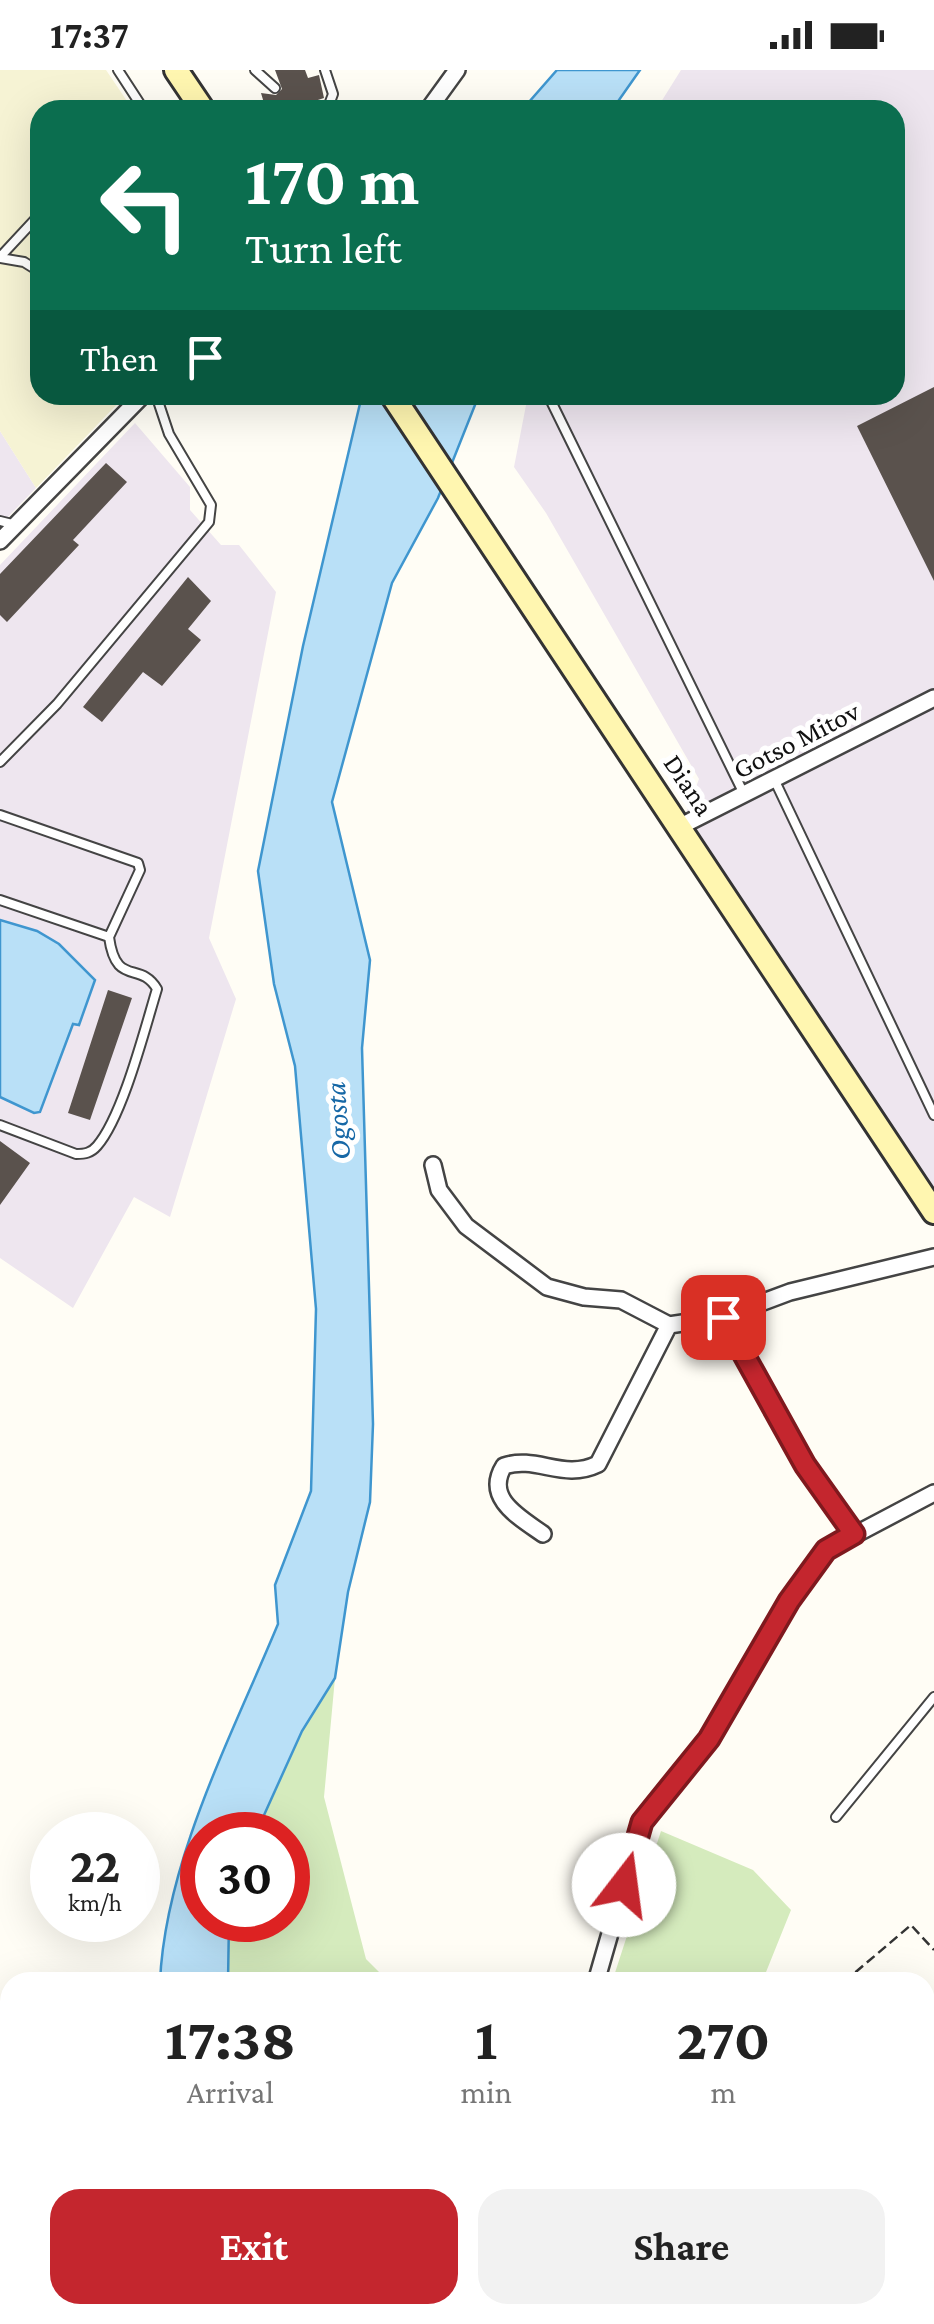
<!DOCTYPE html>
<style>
:root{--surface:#fff;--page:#f2f2f2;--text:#222;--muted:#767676;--accent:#c4262e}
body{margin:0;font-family:"Crimson Pro",serif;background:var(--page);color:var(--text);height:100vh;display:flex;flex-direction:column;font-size:38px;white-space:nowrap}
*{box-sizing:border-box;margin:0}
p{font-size:32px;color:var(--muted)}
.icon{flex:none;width:55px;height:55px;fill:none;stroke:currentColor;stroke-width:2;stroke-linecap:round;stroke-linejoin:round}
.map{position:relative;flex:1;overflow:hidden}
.details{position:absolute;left:0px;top:1902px;width:935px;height:352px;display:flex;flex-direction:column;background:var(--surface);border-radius:30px 30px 0 0;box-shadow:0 10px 40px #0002}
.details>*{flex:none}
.hud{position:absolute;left:30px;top:30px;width:875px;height:305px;border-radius:30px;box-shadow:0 10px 40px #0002;background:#0b6e4f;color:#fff;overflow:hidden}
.speed{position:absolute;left:30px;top:1742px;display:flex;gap:20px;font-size:50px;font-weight:700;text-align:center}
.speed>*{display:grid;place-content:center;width:130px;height:130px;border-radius:50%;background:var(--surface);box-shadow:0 10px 40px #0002;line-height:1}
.speed small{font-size:25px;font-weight:400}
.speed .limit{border:15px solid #d22;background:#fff;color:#111}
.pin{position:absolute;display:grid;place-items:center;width:85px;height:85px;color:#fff;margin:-42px;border-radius:20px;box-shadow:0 5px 15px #0006}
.me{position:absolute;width:110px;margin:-55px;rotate:15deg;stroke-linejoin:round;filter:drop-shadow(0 0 8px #0008)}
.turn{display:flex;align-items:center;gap:35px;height:210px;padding:0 50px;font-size:45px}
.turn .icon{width:130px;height:130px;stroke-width:2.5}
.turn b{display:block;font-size:70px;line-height:85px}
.then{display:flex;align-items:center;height:95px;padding:0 50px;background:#0003;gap:20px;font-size:38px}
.eta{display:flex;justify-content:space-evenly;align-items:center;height:170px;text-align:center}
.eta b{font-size:60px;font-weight:700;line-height:70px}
.cta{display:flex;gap:20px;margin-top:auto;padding:20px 50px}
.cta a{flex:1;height:115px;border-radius:30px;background:var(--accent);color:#fff;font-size:40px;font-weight:700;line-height:115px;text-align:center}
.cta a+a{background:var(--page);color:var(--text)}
.status{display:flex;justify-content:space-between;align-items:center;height:70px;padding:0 50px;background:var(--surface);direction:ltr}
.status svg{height:28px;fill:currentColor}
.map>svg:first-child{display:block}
</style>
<div class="status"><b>17:37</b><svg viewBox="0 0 49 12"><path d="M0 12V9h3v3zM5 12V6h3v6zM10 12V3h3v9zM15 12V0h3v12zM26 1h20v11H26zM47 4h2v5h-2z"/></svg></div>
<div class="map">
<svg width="934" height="2254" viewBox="0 0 934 2254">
<rect width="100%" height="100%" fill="#fffdf5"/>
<path fill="#eee6ef" d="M681 0H934V1142L681 756 699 709 546 443 514 397 528 325H895V40H656Z
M135 353 190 417V440L221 475H239L276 522 209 868 236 929 170 1147 134 1127 73 1238 0 1188V495Z
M0 361 36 418 0 455Z"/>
<path fill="#f6f3d4" d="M0 0H106L133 40H40V325H126L36 418 0 361Z"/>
<path fill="#d5ebbd" d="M335 1608 324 1727 366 1889 389 1912H228L229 1850H288V1765H255L302 1661Z
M661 1761 753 1800 791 1840 762 1912H612Z"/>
<path fill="#b9e0f7" stroke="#3f96cf" stroke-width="2.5" d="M557 0H640L612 40H522Z
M362 325H479L438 428 392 513 332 732 370 890 362 978 373 1354 370 1432 348 1522 335 1608 302 1661 255 1765H202V1850H229L228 1912H160C165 1792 232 1665 278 1554L275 1515 311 1421 316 1239 295 996 274 914 258 801 303 576Z
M0 850 37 861 59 874 95 910 79 955 73 954 40 1042 34 1043 0 1027Z"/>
<path fill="#5a524d" d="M275 0H305L308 8 319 5 324 28 287 40H266L261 23 276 25 282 19Z
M934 317V511L857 356Z
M106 393 127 412 73 470 79 475 7 552 0 545V504Z
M188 507 211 531 188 559 201 570 162 616 143 602 102 652 83 637Z
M108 920 132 928 90 1050 68 1043Z
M0 1071 30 1093 0 1135Z"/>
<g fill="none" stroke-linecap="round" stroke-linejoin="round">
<g stroke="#444" stroke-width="12">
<path id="lane" d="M118 0 144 40
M255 0 275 18
M325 0 333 24 327 40
M0 187 40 144
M0 188 24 192 40 202
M548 325 744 724
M0 451 16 455
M0 692 57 634 209 452 211 435 169 364 156 325
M774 709 934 1045
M0 745 138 793 140 800 109 867
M0 830 109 867C116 918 140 890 157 919 145 958 123 1046 97 1076 91 1083 85 1084 76 1084L0 1055
M836 1747 934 1627"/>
</g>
<g stroke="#444" stroke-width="20">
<path id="street" d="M428 40 457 0
M0 471 143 325
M681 756 934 628
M433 1095 439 1120 466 1156 547 1217 584 1227 621 1230 669 1255 723 1247 790 1222 934 1187
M723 1247 805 1395 854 1464
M543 1464C519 1447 484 1428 504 1396 537 1385 563 1411 598 1394L669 1255
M596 1912 642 1752 709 1669 789 1531 826 1480 934 1423
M925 2131 934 2132
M542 2254 543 2245
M668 2254 673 2245"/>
</g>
<g stroke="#333" stroke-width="28">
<path id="secondary" d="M176 0 203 40
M392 325 934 1142"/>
</g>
<path stroke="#333" stroke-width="2.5" stroke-dasharray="10 5" stroke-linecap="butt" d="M844 1912 911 1855 934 1880"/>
<use href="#lane" stroke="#fff" stroke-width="8"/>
<use href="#street" stroke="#fff" stroke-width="15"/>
<use href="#secondary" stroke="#fff6b0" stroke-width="22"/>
</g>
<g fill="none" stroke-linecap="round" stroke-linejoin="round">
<g stroke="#7f191e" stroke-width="25">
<path id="route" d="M624 1815 642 1752 709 1669 789 1531 826 1480 854 1464 805 1395 723 1247"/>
</g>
<use href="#route" stroke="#c4262e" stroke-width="18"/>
</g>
<g text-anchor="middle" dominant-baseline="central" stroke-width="10" stroke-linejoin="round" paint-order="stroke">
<g font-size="28" fill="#111" stroke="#fff">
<text transform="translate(796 670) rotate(-27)">Gotso Mitov</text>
<text transform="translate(689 715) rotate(56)">Diana</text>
</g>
<g font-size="30" font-style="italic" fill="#1768a6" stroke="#fff">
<text transform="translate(337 1051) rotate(-94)">Ogosta</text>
</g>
</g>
</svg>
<div class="speed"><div>22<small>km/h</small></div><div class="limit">30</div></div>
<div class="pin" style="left:723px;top:1247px;background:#d93025"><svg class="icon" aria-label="arrive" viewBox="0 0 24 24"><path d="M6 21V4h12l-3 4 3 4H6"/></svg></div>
<svg class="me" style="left:624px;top:1815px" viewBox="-20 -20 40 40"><circle r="19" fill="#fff"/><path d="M0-13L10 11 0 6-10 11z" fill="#c4262e"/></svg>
<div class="hud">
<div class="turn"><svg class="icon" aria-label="left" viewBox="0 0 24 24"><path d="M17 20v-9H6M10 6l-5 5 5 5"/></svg><div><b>170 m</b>Turn left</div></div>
<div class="then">Then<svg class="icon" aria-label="arrive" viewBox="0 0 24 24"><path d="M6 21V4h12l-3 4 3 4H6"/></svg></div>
</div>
<section class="details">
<div class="eta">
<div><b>17:38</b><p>Arrival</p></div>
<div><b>1</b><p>min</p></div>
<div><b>270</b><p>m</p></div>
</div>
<div class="cta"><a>Exit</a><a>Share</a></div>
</section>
</div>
